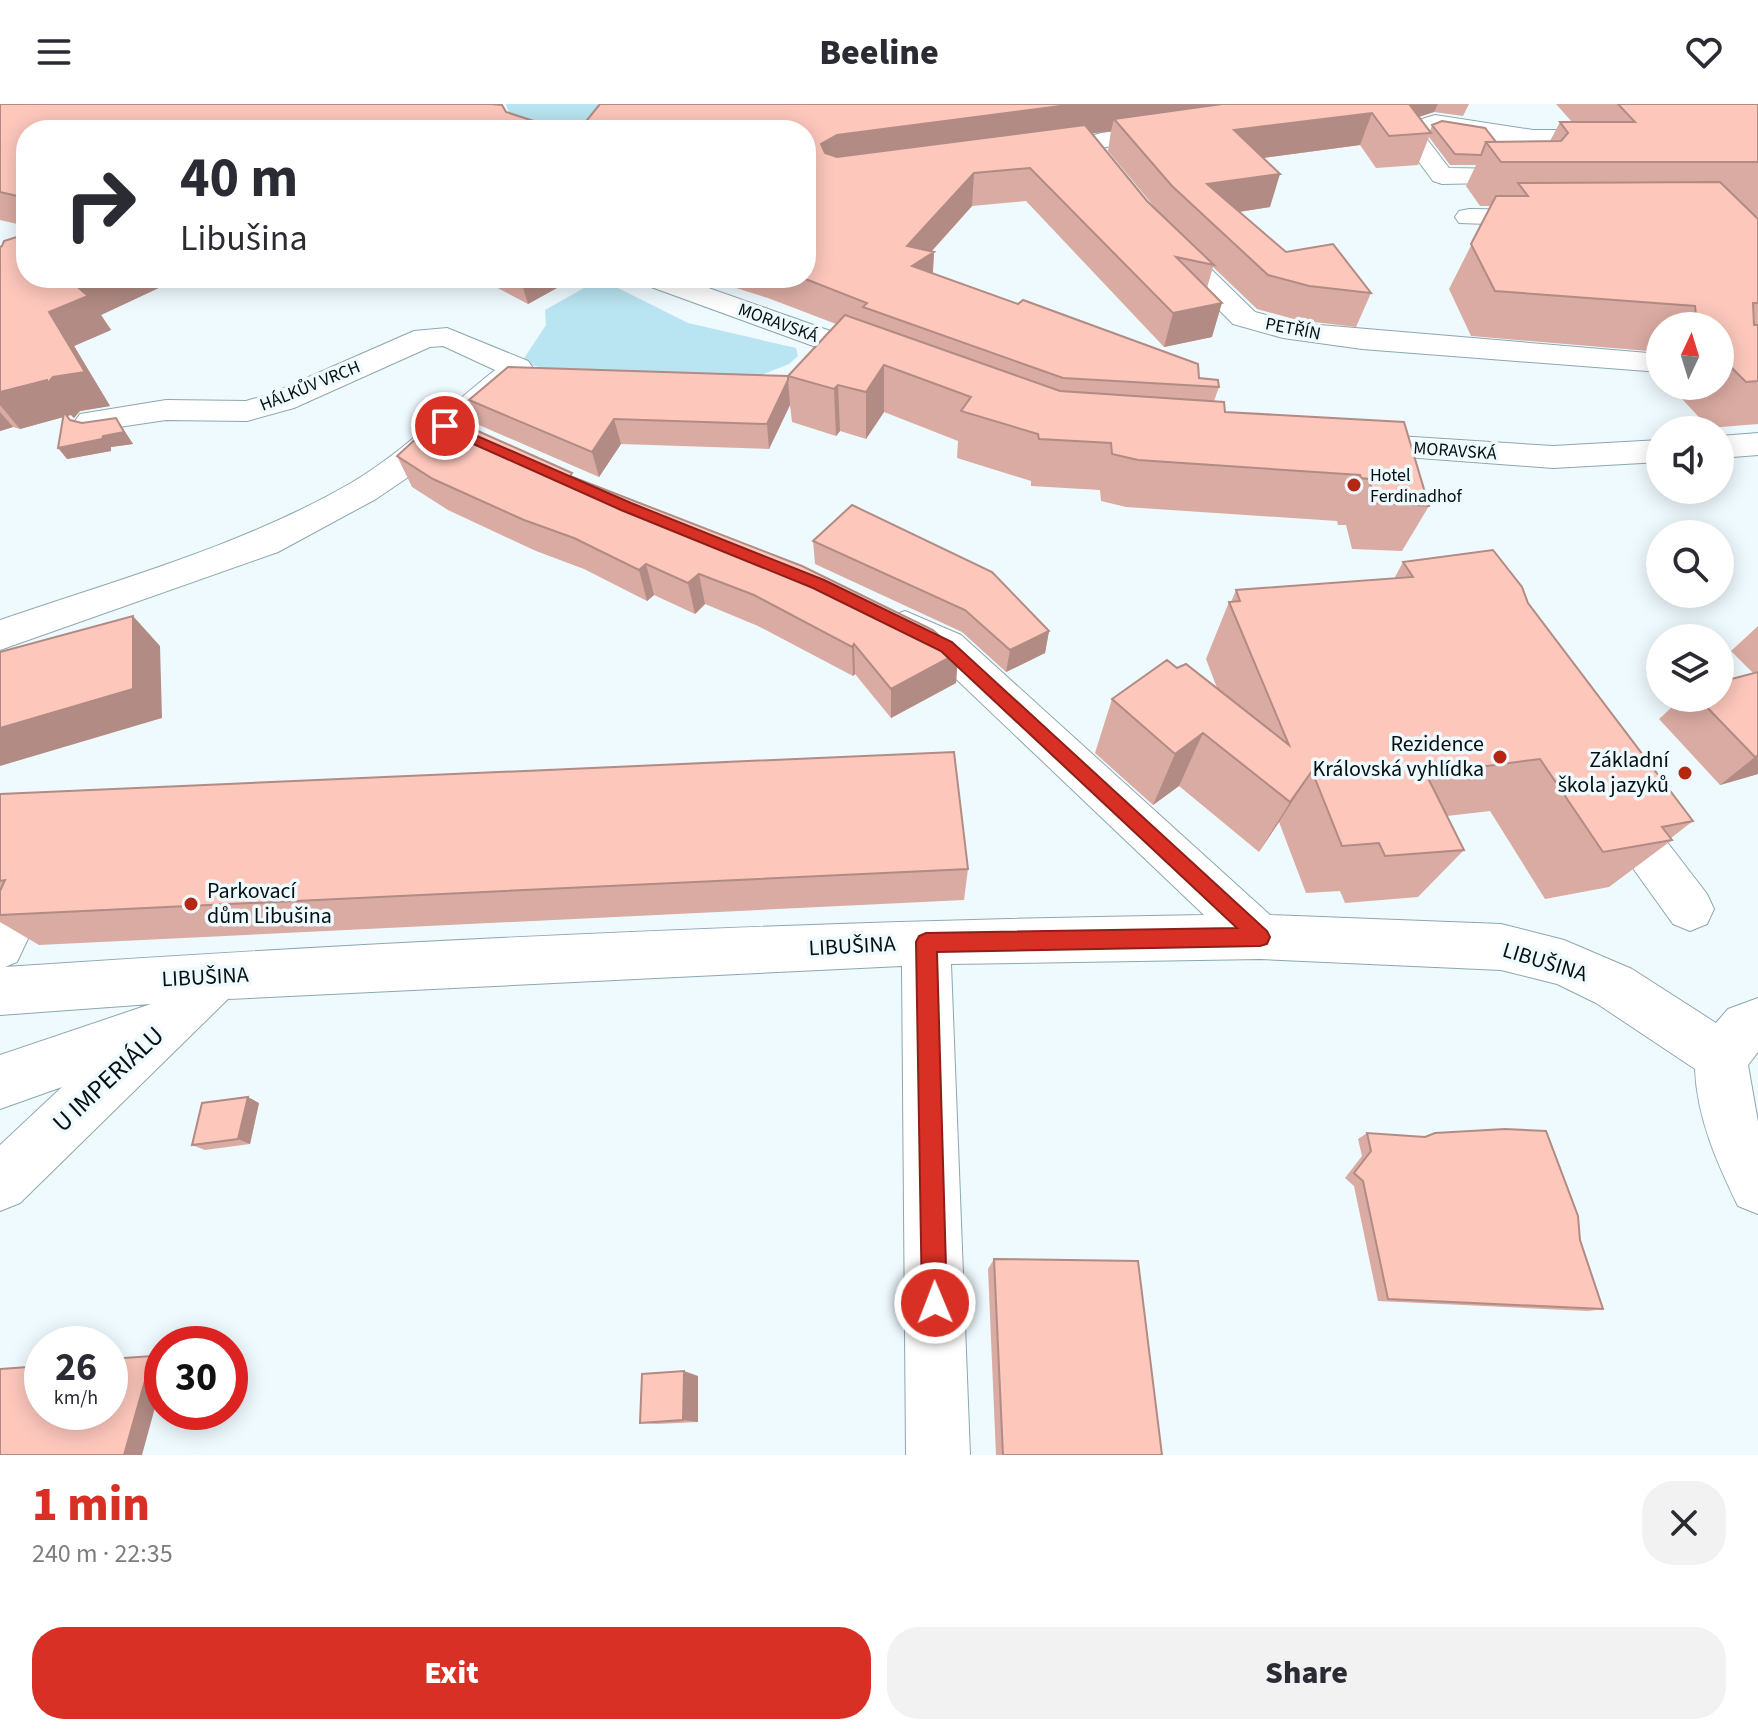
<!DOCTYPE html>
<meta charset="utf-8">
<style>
:root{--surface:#fff;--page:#f2f2f3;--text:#2b2b33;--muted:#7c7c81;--accent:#d93025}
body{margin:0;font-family:"Source Sans 3",sans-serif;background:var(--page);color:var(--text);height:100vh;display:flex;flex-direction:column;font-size:30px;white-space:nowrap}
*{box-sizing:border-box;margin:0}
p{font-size:26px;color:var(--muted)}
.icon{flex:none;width:44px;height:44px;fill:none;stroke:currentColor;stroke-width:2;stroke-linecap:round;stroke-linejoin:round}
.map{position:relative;height:1351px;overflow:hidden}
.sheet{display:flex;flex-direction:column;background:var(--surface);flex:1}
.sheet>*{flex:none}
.hud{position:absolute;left:16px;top:16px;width:800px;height:168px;border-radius:32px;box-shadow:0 4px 20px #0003;background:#fff;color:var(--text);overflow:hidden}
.needle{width:52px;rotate:4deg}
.buttons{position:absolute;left:1646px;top:208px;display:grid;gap:16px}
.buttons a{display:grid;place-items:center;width:88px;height:88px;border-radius:50%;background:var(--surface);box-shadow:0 4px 20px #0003;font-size:40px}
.speed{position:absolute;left:24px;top:1222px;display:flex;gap:16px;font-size:40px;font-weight:700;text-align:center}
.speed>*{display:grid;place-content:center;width:104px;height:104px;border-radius:50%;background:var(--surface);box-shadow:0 4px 20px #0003;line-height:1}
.speed small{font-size:20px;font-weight:400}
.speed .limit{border:12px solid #d22;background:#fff;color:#111}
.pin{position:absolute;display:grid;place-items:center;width:68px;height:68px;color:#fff;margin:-34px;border:4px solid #fff;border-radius:50%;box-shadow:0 2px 8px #0007}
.me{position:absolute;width:88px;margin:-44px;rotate:359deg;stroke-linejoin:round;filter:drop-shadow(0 0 6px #0008)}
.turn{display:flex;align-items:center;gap:28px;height:168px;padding:0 32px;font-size:36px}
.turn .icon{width:104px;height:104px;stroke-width:2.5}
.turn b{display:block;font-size:56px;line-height:68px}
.round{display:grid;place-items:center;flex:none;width:84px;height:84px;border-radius:32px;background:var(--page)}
.headline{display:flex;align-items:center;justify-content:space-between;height:136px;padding:0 32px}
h1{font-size:48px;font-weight:800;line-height:60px;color:var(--accent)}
.cta{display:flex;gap:16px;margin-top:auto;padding:16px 32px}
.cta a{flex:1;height:92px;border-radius:32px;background:var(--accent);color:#fff;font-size:32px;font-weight:800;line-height:92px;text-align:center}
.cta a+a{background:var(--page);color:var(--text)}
header{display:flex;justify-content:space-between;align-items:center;height:104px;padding:0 32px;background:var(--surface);font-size:36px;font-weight:800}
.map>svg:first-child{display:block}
</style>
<header><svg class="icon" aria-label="menu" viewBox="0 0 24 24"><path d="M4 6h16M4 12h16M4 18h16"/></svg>Beeline<svg class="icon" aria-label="heart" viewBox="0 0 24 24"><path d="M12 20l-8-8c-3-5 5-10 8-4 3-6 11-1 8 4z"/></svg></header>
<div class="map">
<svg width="1758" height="1351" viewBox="0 0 1758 1351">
<rect width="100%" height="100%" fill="#effafe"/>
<path fill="#b9e4f1" d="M506 0H613L585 26C554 26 516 37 506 0Z
M600 175 688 219 796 244 798 252 789 260 754 274 545 264 521 259 546 221 545 206Z"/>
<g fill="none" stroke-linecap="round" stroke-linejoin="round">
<g stroke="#8ca7b0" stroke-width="2">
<path id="minor" d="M1244 0H1271L1243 25 1234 27 1106 43C1086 52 1052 59 1030 53L1026 48 1030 43 1082 35 1101 29 1227 14Z
M1435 11 1533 26H1612L1621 28 1624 33 1621 38 1612 40 1515 38 1542 73 1538 78 1442 80 1433 77 1396 27 1399 22ZM1437 25 1486 33 1510 65 1449 64 1423 30Z
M1469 105 1544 106 1554 108 1558 114 1554 120 1544 122 1459 119 1455 113 1459 107Z
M1165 128 1175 130 1255 208 1296 219 1660 250V268L1362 245 1283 234 1233 220 1155 142 1151 136 1155 130Z
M639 174H680L890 248 895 255 890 262 879 264 868 262 643 180Z
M447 224 528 257 533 264 423 363 376 395 278 448 0 546V516C119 475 242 442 351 379 402 349 448 303 495 266L443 242 430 243 294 304 247 317 166 316 92 327 80 324 75 317 80 310 166 296 246 297 270 290 414 227Z
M1351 329 1553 342 1660 336V358L1553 364 1339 348 1334 340 1339 332Z
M1758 329V351L1720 354V332Z
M905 507 961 531 1270 811 1501 820 1564 836 1632 865 1716 919 1728 905 1758 894V948L1748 961 1758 1018V1110L1738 1102C1717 1059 1697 1014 1695 965L1596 899 1557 880 1501 866 1260 855 951 860 970 1351H906L902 862 228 895 20 1099 0 1107V1041L62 983 0 1005V951L151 900 0 911V793L16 787 33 794 40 809 17 858 5 863C404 836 804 817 1204 811L933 553 891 532 885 522 891 512Z
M1615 685 1631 691 1707 790 1714 805 1707 820 1690 827 1673 820 1599 717 1593 704 1599 691Z"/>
</g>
<use href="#minor" fill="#fff" fill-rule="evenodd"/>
</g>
<path fill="#daaba2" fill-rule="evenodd" d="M0 0 26 26V122L0 116Z
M663 0H1469L1463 12 1434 8 1419 13 1430 27 1432 21 1496 38 1550 37 1560 18H1572L1556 0H1758V320L1709 324 1670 282H1720V222H1660V248L1471 232 1449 185 1491 102H1480L1466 82 1476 61H1450L1429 33 1418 61 1376 64 1360 41 1263 54 1270 103 1239 108 1286 148 1371 189 1356 223 1297 216 1257 205 1213 163 1207 184 1212 233 1164 243 1026 97 972 102 932 147 934 148 933 169 1199 274 1219 283 1214 297 1225 308 1429 402 1402 447 1352 445 1346 421H1338L1337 417 1126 403 1101 397 1100 386 1031 382V377L957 354 958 337 884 308 866 335 840 327 836 332 792 318 790 301 769 345 621 340 599 373 479 321 469 296 788 272 836 220 768 194 704 174H806ZM1111 27 1108 47 1160 110 1147 97 1092 29Z
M0 143 26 174H180L101 211 111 226 74 242 110 302 80 307 74 314 71 311 67 312 70 316 82 319 116 314 133 340 111 343V347L67 355 63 313 20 325 13 323 0 327Z
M479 174H575L528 200Z
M397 352 573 373 958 549 956 579 891 614 855 570 853 572 758 522 705 500 695 510 654 491 647 497 584 465 536 447 448 406 412 383Z
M813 437 1049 527 1045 549 1006 568 962 528 815 460Z
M1403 458 1528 499 1693 717 1671 734 1672 736 1609 783 1545 795 1490 707 1447 712 1464 746 1418 793 1345 799 1340 787 1306 789 1279 718 1259 748 1179 682 1153 701 1095 649 1112 595 1177 564 1217 584 1206 555 1229 498H1231L1236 486 1394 475Z
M1758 522V670L1720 681 1659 615 1682 594H1720L1753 569 1731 547Z
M0 690 968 765 964 796 39 841 0 818Z
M259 999 250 1040 205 1046 192 1041Z
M1367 1029 1580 1136 1603 1205 1588 1207 1378 1197 1354 1082 1345 1074 1362 1052 1358 1035Z
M994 1155 1162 1351H996L988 1165Z
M698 1272V1318L657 1320 640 1319Z"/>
<path fill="#b18b84" d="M1076 0H1240L1114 15 1111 27 838 64 823 73 821 40 837 31Z
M1404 0H1438L1434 8 1396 20Z
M1372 9 1360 41 1226 59 1234 26Z
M974 69 972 102 928 151 934 148 932 182 911 196 907 142Z
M1280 70 1270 103 1205 113 1207 80Z
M83 174H180L101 211 111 226 74 242 110 302 80 307 74 314 71 311 20 325 0 301V288L53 273 49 208 73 179Z
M520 174H575L528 200Z
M1222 199 1212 233 1164 243 1173 209Z
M884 261V308L866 335V288Z
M788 276 790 301 769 345 767 320Z
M838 281 840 327 836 332 834 285Z
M0 308 13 323 0 327Z
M116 314 133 340 111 343V347L67 355 58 344 103 332Z
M614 315 621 340 599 373 592 348Z
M646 460 654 491 647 497 639 466Z
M699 470 705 500 695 510 688 479Z
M133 512 160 542 162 614 0 662V624Z
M1049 527 1045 549 1006 568 1010 546Z
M854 540 855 570 853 572 852 543Z
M958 549 956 579 891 614V585Z
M1203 629 1179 682 1153 701 1175 650Z
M1758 652V670L1720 681 1755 653Z
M1312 667 1279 718 1259 748 1290 698Z
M248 993 259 999 250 1040 238 1035Z
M152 1252 162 1253V1278L142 1351H124Z
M684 1267 698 1272V1318L683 1316Z"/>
<path fill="#fdc7bc" stroke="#b18b84" stroke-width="2" d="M0 0H491L502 1 506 8 561 26H26V94L0 88Z
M600 0H1076L837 31 821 40 825 49 837 53 1085 21 1147 97 1214 161 1176 153 1222 199 1173 209 1030 64 974 69 907 142 934 148 912 162 1018 200 1023 196 1198 260 1199 274 1218 276 1219 283 1063 274 863 203 867 199 803 174H806V26H579Z
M1222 0H1409L1431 29 1389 32 1372 9 1234 26 1280 70 1207 80 1286 148 1333 140 1371 189 1309 182 1268 171 1172 82 1114 15Z
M1618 0H1758V58H1501L1486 38 1561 37 1568 29 1560 18H1635Z
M1442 17 1485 24 1496 38H1486L1481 51 1455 50 1432 21Z
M1720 78 1758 115V199H1753L1754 221H1758V277L1746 278 1720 252V222H1697L1695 202 1495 187 1471 140 1496 92H1528L1518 79Z
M26 130V174H83L73 179 88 192 49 208 85 268 53 273 47 280V276L0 288V143L2 142 4 137Z
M845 211 1060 287 1224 298 1225 308 1404 318 1429 402 1376 399 1369 375 1361 374 1360 371 1138 356 1112 350 1111 339 1039 335 1038 330 961 307 971 293 884 261 866 288 838 281 834 285 788 272Z
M508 263 788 272V276L767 320 614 315 592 348 469 296Z
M64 308 70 316 82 319 116 314 124 328 103 332 102 335 58 344Z
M442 311 572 369 570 372 802 462 933 526 958 549 891 585 854 540 852 543 754 491 699 470 688 479 646 460 639 466 574 434 524 416 433 375 397 352Z
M852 401 992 468 1049 527 1010 546 965 506 813 437Z
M1493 446 1522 483 1528 499 1693 717 1662 723 1672 736 1603 748 1540 655 1426 670 1464 746 1385 752 1379 739 1342 742 1312 667 1290 698 1203 629 1175 650 1112 595 1167 556 1177 564 1186 560 1289 641 1229 498 1240 497 1236 486 1413 473 1403 458Z
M133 512V585L0 624V548Z
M1758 568V652L1755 653 1698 594H1720V578Z
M954 648 968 765 0 811V787L5 776 0 777V690Z
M248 993 238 1035 192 1041 202 999Z
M1505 1025 1546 1027 1578 1112 1580 1136 1603 1205 1388 1195 1363 1077 1354 1069 1371 1047 1367 1029 1425 1033 1435 1029Z
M994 1155 1138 1157 1162 1351H1003Z
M152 1252 124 1351H0V1265L42 1262V1308H110V1255Z
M684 1267 683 1316 640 1319 642 1270Z"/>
<path fill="#d93025" stroke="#8d1f18" stroke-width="2" d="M445 318 631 399 824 476 952 538 1267 827 1270 833 1267 840 1260 842 937 848 947 1199 944 1208 935 1211 926 1208 922 1199 916 838 919 832 926 829 1237 824 941 547 813 484 621 406 440 325V319Z"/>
<g fill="#b42712" stroke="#effafe" stroke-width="3">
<circle cx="1354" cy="381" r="8"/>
<circle cx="1500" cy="653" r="8"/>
<circle cx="1685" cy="669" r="8"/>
<circle cx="191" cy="800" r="8"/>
</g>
<g text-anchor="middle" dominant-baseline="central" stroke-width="7" stroke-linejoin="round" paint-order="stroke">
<g font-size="18" fill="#061013" stroke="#effafe">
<text transform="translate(778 219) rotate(20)">MORAVSKÁ</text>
<text transform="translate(1293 225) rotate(11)">PETŘÍN</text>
<text transform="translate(310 282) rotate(-22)">HÁLKŮV VRCH</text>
<text transform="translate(1455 347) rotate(4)">MORAVSKÁ</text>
</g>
<g font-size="18" fill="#061013" stroke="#effafe" text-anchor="start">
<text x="1370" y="371">Hotel<tspan x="1370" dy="21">Ferdinadhof</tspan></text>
</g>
<g font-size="22" fill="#061013" stroke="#effafe" text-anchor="end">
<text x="1484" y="640">Rezidence<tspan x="1484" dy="25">Královská vyhlídka</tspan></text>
<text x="1669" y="656">Základní<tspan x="1669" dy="25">škola jazyků</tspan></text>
<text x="207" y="787" text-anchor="start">Parkovací<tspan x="207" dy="25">dům Libušina</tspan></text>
</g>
<g font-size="22" fill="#061013" stroke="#effafe">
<text transform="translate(852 842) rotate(-3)">LIBUŠINA</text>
<text transform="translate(1545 858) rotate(17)">LIBUŠINA</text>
<text transform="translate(205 873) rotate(-3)">LIBUŠINA</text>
</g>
<g font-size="26" fill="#061013" stroke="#effafe">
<text transform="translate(108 975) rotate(-43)">U IMPERIÁLU</text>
</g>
</g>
</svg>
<div class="buttons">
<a><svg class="needle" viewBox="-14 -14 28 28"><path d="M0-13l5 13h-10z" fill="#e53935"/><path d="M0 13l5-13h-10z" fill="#7c7c81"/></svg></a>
<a><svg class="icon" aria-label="sound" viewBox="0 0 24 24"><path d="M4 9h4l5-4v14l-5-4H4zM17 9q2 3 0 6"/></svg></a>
<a><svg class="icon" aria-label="search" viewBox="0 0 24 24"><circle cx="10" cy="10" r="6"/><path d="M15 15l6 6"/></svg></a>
<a><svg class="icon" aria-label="layers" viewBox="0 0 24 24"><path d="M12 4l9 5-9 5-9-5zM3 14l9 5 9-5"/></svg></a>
</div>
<div class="speed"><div>26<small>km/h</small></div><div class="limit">30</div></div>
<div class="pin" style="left:445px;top:322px;background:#d93025"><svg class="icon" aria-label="arrive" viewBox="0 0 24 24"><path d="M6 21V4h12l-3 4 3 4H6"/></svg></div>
<svg class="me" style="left:935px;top:1199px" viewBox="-20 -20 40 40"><circle r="17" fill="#d93025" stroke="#fff" stroke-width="3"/><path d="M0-11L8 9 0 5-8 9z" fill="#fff"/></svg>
<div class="hud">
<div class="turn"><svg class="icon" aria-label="right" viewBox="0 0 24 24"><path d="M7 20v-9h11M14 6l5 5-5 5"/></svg><div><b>40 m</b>Libušina</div></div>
</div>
</div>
<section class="sheet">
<div class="headline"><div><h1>1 min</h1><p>240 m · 22:35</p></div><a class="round"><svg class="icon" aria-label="close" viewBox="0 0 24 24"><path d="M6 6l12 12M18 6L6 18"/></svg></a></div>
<div class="cta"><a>Exit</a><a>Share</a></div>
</section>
